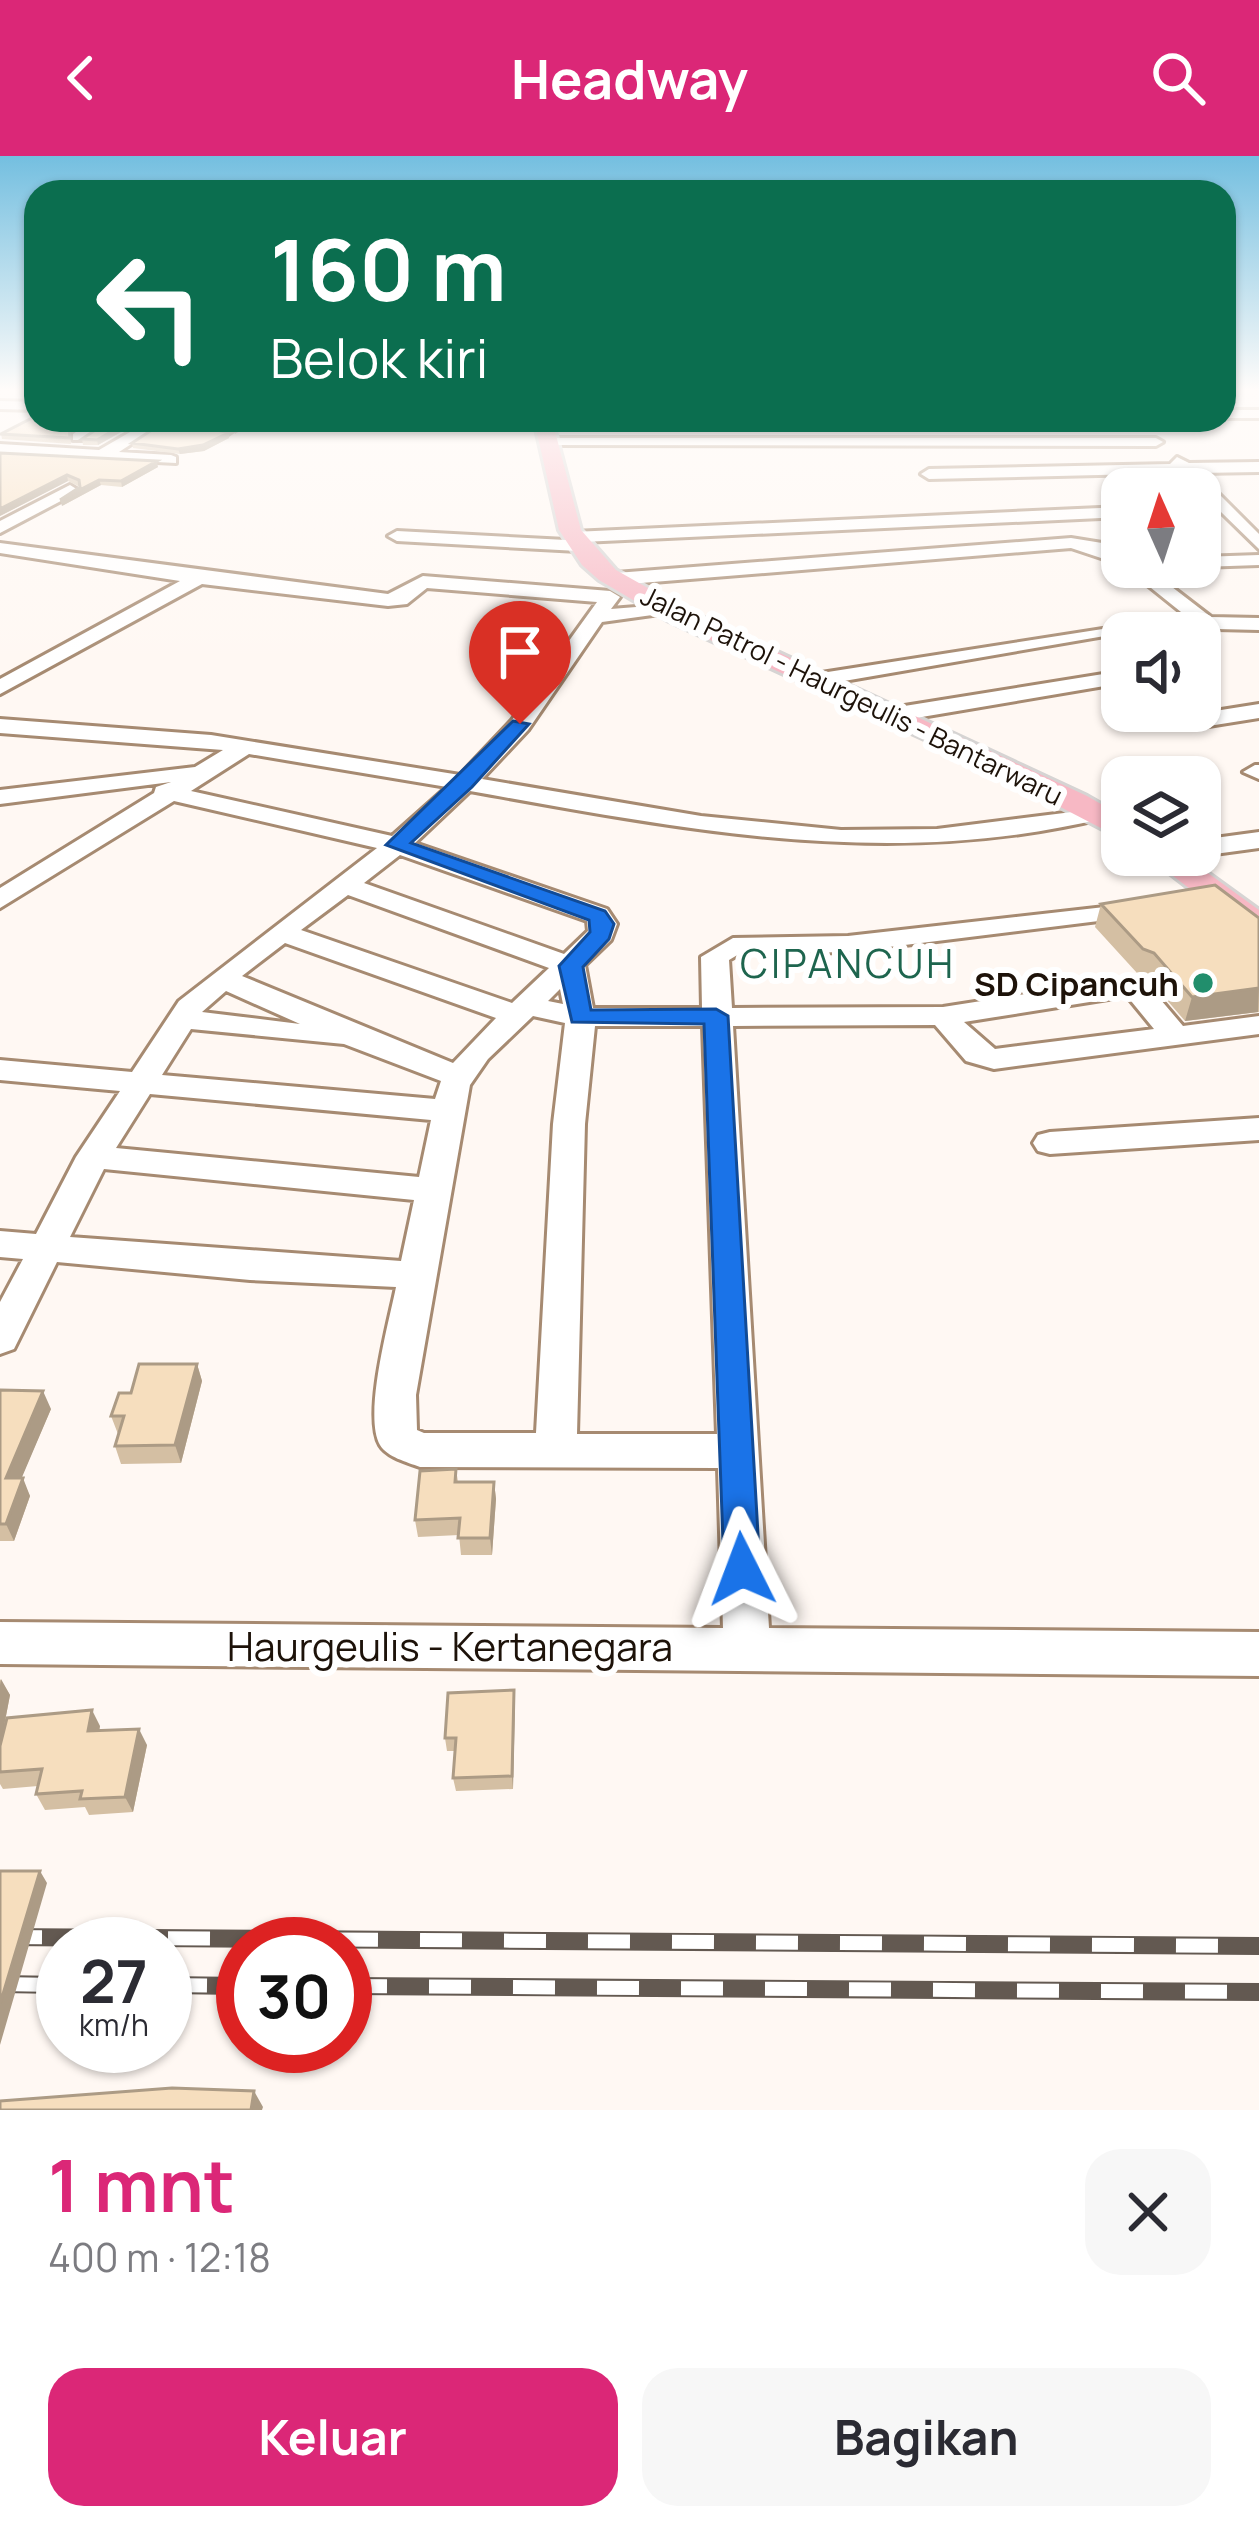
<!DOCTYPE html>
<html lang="id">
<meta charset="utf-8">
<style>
:root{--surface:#fff;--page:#f7f7f7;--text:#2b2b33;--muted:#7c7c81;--accent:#db2777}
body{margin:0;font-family:Manrope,sans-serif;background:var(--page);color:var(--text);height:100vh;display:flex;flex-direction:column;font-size:45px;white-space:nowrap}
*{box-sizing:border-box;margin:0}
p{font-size:39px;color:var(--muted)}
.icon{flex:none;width:66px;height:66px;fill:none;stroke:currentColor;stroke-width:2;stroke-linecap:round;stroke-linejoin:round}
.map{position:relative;height:1954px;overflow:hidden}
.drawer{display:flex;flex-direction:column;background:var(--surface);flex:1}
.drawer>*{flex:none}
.banner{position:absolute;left:24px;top:24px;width:1212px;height:252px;border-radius:36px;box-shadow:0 3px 9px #0004;background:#0b6e4f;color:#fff;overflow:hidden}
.needle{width:78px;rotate:357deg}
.tools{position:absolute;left:1101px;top:312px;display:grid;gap:24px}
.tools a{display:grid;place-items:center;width:120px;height:120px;border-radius:24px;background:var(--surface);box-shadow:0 3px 9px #0004;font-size:60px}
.speed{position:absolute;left:36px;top:1761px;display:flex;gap:24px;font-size:60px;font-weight:700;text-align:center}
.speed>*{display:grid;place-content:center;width:156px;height:156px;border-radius:50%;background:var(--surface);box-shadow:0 3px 9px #0004;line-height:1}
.speed small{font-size:30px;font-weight:400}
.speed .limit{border:18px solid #d22;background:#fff;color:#111}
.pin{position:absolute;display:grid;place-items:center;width:102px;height:102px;color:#fff;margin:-123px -51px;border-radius:50% 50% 50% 0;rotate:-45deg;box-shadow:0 0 12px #0007}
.pin .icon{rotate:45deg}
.me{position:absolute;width:132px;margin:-66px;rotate:357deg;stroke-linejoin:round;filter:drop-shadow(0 0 9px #0008)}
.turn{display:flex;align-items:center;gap:42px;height:252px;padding:0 48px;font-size:54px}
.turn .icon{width:156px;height:156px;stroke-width:2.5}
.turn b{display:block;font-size:84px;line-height:102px}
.round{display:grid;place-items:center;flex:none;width:126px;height:126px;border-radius:36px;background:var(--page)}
.overview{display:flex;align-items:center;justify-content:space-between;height:204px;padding:0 48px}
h1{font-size:72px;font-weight:700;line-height:90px;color:var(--accent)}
.action{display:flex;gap:24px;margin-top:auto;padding:24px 48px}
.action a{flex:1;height:138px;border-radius:36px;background:var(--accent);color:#fff;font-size:48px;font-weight:700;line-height:138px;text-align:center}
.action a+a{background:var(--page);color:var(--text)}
header{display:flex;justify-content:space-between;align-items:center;height:156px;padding:0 48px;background:var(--accent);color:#fff;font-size:54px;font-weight:700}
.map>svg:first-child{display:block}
</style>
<header><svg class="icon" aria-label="back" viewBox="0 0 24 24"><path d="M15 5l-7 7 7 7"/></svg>Headway<svg class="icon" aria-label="search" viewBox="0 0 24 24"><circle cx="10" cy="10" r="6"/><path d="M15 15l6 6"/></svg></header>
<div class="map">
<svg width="1259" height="1954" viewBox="0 0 1259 1954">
<rect width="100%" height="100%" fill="#fff8f3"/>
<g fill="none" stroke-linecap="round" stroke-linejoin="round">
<g stroke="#a68a71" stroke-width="6">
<path id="minor" d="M0 245 36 246V254L0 253Z
M1224 254H1259V262H1224Z
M94 264H111L83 284H73V278Z
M151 264H168L119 296 171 299 176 301V307L0 298V288L99 294Z
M231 264H248L228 278H218V272Z
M549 282H1156L1163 286 1156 290 544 289V283Z
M1177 301 1189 307 1259 306V316L1198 317 1259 378V393L1181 317 929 323 921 318 929 313 1170 308Z
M70 329 78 334 76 337 0 377V365Z
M1122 351V361L582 386 587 390 578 395 397 385 388 380 397 375 566 384 567 377 573 376Z
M1071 382 1102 387 1122 397V409L1071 392 616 429 607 423 616 417Z
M0 387 388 438 423 420 610 435 620 441 611 453 674 448V456L602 466 528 574 482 623 701 660 841 674 937 673 1104 652 1107 657 1104 662C890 715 682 673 470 635L415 687 607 753 617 768 611 784 585 809 593 852H702L701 801 733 782 848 780 1149 746 1153 752 1139 760 848 796 739 798 729 804 732 852 943 851 1134 821 1144 824 1183 870 1259 860V878L994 913 966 905 935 869 733 870 769 1472 1259 1476V1520L0 1508V1466L723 1472 718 1312 420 1311C407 1306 387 1301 380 1289 363 1259 389 1166 396 1131L250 1124 57 1106 14 1193 0 1198V1146L23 1103 0 1101V1075L36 1078 76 1001 120 935 0 924V904L132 916 179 845 377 692 174 645 0 752V732L154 637 156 631 171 626 0 648V634L195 611 223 594 0 577V563L211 579 460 619 512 564 597 446 427 432 407 448 388 450 202 428 0 538V523L180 425 0 397ZM249 598 447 631 392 680 191 635ZM400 699 587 765 588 775 564 798 364 727ZM348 739 549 812 512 847 301 774ZM285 787 496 862 453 907 242 820ZM560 833 563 848 548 845ZM226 835 300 868 202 856ZM1127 840 1154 873 995 893 964 866ZM533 860 565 867 553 968 536 1277H424L417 1274 416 1239 470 929 488 903ZM595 870H703L717 1278H577L585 968ZM191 873 344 888 441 925 435 943 162 919ZM150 938 431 964 419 1021 116 992ZM104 1013 414 1044 401 1105 70 1081Z
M1259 399V409L1200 411H1198L1200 401Z
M1125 411H1146L1211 461 1259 462V474L1174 472 1122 477 815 530 804 524 815 518 1186 460Z
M1122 515V527L892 566 881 559 892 552Z
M1259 548V562L1196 572 1185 565 1196 558Z
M1255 609H1259V623L1243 616Z
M1259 676V692L1200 700 1197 699 1200 684Z
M1259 962V984L1050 998 1038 995 1033 987 1038 979 1050 976Z"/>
</g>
<g stroke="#d6d4d3" stroke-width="6">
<path id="major" d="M534 264H552L581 374 616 414 685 453 1087 640 1122 660V683L972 605 667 464 599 424 582 409 559 374Z
M1146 699H1183L1259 754V781L1247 777Z"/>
</g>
<use href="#minor" fill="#fff" fill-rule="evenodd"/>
<use href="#major" fill="#f7b8c4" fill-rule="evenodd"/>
<g stroke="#635951" stroke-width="18">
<path id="rail" d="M0 1781 1259 1790
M0 1828 63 1829
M165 1829 243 1830
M345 1830 1259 1836"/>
</g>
<use href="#rail" stroke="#fff" stroke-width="14" stroke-dasharray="42" stroke-linecap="butt"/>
</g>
<path fill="#d4bfa3" d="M36 264H86L70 274 71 288 2 283 1 278Z
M110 264H142L98 289H83L82 283Z
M216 268 215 273 228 277 229 282 204 295 180 298 133 292 132 287Z
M0 297 158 311 122 331 101 329 62 350 80 331 68 325 0 360Z
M1101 748 1259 762V856L1185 865 1147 821 1137 817 1095 771Z
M197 1208 202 1225 181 1307 121 1308 115 1290 118 1278 111 1260 131 1237Z
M0 1234 51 1253 21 1322 30 1340 14 1385H0Z
M456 1313 458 1326H494L496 1343 492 1399H461L459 1379 418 1381 415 1364Z
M0 1523 10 1539 1 1586 100 1570 99 1575 147 1589 133 1656 89 1659 85 1651 45 1654 36 1638 38 1630 3 1633 0 1628Z
M514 1534 513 1633 456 1635 453 1622 455 1595H447L445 1582Z"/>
<path fill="#ac9b85" d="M77 264H86L70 274 71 288 69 269Z
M131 264H142L98 289 97 284Z
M249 264H258L235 278 234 273Z
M228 277 229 282 204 295 180 298 178 293Z
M157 305 158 311 122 331 121 325Z
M67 319 68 325 0 360V353Z
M99 324 101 329 62 350 60 344Z
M1259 832 1258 856 1185 865 1192 841Z
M197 1208 202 1225 181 1307 175 1289Z
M43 1235 51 1253 14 1340 6 1322Z
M23 1322 30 1340 14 1385 6 1368Z
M494 1326 496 1343 492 1399 490 1382Z
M1 1523 10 1539 0 1591V1529Z
M514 1534 515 1548 513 1633 512 1620Z
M92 1554 100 1570 96 1592 88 1575Z
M139 1573 147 1589 133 1656 125 1641Z
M40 1715 47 1727 0 1889V1848Z
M254 1935 263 1951 262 1954H251Z"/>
<path fill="#f6debe" stroke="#ac9b85" stroke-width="3" d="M36 260V264H77L69 269 70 282 1 278Z
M110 264H131L97 284 82 283Z
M167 264H214L213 273 228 277 203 289 178 293 132 287Z
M0 297 157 305 121 325 99 324 60 344 80 331 79 324 67 319 0 353Z
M1215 729 1259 762V832L1192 841 1154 797 1143 793 1101 748Z
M139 1208H197L175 1289 115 1290 124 1260H111L119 1237H131Z
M0 1234 43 1235 6 1322H23L6 1368H0Z
M456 1313 455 1326H494L490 1382H458L460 1362 415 1364 420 1315Z
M514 1534 512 1620 453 1622 456 1582H445L448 1537Z
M92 1554 88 1575 139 1573 125 1641 80 1643 82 1635 36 1638 42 1613 0 1616V1590L7 1562Z
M0 1715H40L0 1848Z
M172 1932 254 1935 251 1954H0V1945Z"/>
<linearGradient id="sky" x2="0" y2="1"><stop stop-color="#74bfe0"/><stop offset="0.46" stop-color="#fffcfa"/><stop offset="1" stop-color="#fffcfa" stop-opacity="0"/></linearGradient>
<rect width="1259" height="508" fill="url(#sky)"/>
<path fill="#1a73e8" stroke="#114b97" stroke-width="3" d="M513 565 529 568 472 631 411 687 605 755 614 768 609 783 583 811 591 854 716 853 728 860 760 1413 755 1424 742 1429 729 1424 724 1413 704 868 572 866 559 810 590 776 589 764 386 689Z"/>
<circle fill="#218e6c" stroke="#fff" stroke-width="4.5" cx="1203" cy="827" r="12"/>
<g text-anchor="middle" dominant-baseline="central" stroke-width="12" stroke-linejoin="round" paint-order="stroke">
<g font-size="27" fill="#1d1209" stroke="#fff">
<text transform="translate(852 539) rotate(26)">Jalan Patrol - Haurgeulis - Bantarwaru</text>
</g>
<g font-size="33" font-weight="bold" fill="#1d1209" stroke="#fff" text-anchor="end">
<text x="1179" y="827">SD Cipancuh</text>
</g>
<g font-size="39" letter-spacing="3" fill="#1e654e" stroke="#fff">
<text x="848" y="807">CIPANCUH</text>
</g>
<g font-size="39" fill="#1d1209" stroke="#fff">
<text x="450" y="1490">Haurgeulis - Kertanegara</text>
</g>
</g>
</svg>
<div class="tools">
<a><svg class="needle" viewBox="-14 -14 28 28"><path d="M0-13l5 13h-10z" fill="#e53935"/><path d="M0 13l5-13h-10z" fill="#7c7c81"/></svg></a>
<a><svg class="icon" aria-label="sound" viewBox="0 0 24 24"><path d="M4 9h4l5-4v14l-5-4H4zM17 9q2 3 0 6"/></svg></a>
<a><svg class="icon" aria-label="layers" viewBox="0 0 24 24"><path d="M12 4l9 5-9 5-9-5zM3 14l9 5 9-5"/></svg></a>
</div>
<div class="speed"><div>27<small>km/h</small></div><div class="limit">30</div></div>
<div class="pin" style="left:520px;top:568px;background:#d93025"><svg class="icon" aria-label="arrive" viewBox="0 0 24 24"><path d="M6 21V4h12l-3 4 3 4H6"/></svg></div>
<svg class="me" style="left:742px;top:1413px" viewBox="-20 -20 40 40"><path d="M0-17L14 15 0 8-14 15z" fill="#1a73e8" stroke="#fff" stroke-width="4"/></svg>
<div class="banner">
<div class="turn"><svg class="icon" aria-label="left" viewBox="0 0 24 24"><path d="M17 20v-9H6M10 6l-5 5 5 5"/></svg><div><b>160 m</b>Belok kiri</div></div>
</div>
</div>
<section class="drawer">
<div class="overview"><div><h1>1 mnt</h1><p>400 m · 12:18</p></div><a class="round"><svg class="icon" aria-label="close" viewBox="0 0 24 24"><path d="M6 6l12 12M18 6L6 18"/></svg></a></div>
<div class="action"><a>Keluar</a><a>Bagikan</a></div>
</section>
